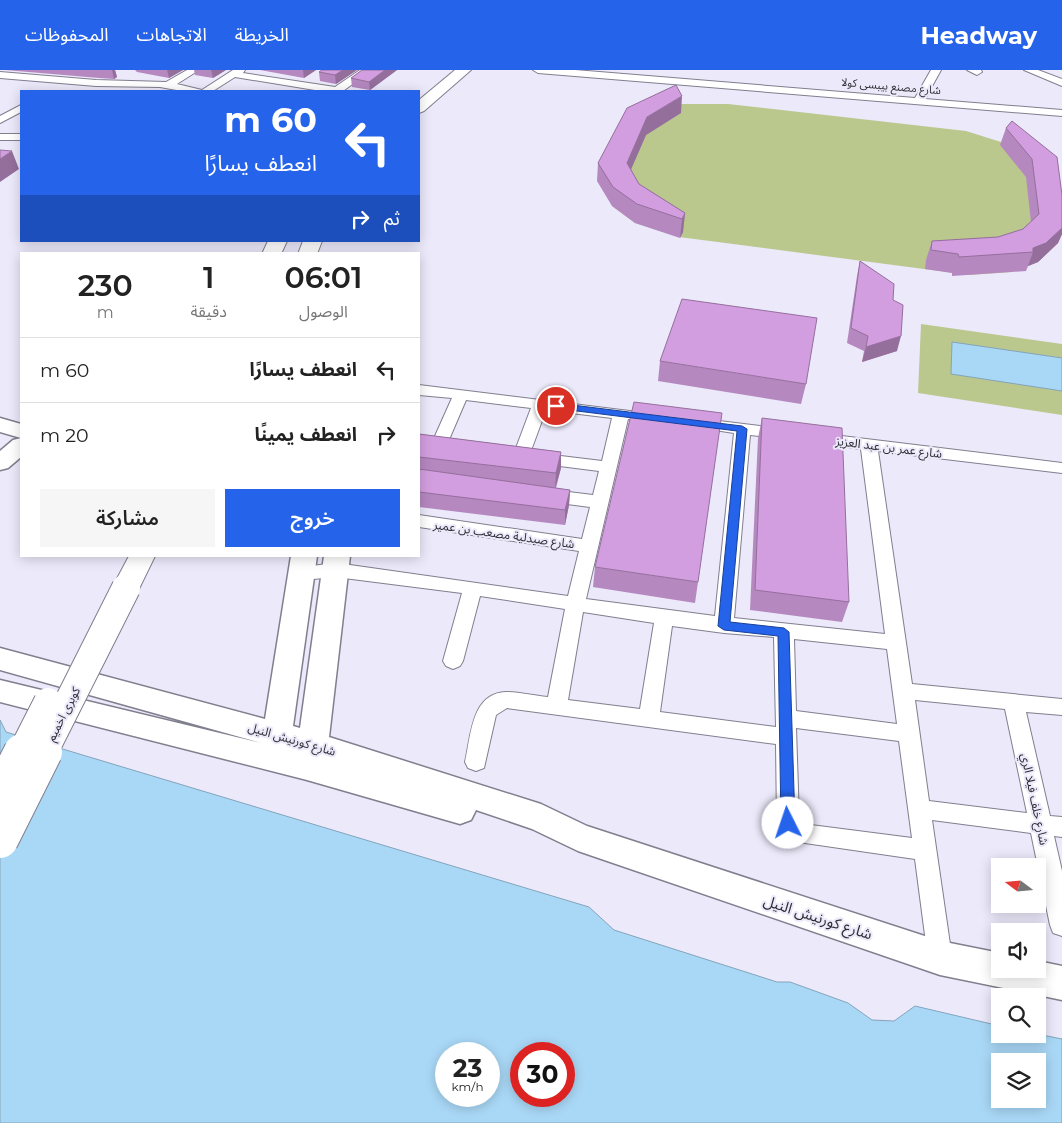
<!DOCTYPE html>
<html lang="ar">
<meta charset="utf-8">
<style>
:root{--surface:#fff;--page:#f6f6f6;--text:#222;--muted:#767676;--line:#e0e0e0;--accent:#2563eb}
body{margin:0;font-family:Montserrat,"Noto Sans Arabic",sans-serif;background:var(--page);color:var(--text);direction:rtl;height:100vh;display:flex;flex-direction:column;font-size:19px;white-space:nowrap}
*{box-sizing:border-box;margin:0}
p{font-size:16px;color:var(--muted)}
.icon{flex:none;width:28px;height:28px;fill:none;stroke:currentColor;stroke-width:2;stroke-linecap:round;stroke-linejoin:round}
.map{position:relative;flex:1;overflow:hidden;direction:ltr}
.drawer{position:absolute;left:20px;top:182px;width:400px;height:305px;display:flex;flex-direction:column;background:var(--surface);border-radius:0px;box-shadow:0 2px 12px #0003;direction:rtl}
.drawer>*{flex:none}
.top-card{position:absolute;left:20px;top:20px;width:400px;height:152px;border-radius:0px;box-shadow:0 2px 12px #0003;direction:rtl;background:#2563eb;color:#fff;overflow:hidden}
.needle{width:32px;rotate:286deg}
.tools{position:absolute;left:991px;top:788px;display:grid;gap:10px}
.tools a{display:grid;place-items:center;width:55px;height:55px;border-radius:0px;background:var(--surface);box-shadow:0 2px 12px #0003;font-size:25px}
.speed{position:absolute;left:435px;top:972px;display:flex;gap:10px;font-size:25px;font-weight:700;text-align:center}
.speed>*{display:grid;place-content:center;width:65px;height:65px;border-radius:50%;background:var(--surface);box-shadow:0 2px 12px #0003;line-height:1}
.speed small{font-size:12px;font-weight:400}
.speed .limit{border:8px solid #d22;background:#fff;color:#111}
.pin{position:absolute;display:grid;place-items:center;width:42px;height:42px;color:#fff;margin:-21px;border:2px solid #fff;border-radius:50%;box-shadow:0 1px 5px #0007}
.me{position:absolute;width:55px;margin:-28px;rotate:356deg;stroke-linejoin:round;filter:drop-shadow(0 0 4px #0008)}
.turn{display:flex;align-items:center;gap:18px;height:105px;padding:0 20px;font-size:22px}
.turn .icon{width:65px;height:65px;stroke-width:2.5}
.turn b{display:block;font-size:35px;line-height:42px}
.then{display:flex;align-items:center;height:48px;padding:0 20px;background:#0003;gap:10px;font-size:19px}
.eta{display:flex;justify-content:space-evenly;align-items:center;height:85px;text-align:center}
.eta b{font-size:30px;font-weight:600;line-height:35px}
.cta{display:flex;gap:10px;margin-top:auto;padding:10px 20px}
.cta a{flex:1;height:58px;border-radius:0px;background:var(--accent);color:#fff;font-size:20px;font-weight:600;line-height:58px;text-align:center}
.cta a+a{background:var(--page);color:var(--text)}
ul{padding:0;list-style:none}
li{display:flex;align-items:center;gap:15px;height:65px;padding:0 20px;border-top:1px solid var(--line)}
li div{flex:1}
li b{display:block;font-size:19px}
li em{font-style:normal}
header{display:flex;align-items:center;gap:30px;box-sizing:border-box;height:70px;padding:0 25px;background:var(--accent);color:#fff}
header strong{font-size:24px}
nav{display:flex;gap:28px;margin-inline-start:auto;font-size:18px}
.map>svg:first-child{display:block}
</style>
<header>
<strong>Headway</strong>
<nav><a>الخريطة</a><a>الاتجاهات</a><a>المحفوظات</a></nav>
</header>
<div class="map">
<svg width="1062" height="1053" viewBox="0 0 1062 1053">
<rect width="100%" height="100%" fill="#ebe9fa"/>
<path fill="#bac88e" d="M680 34H728L966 61 1001 72 1051 105 1058 173 1038 192 1012 202 970 205 679 167 635 153 612 136 626 55Z
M921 254 1062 274V345L918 323Z"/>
<path fill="#a9d8f6" stroke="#84a4bb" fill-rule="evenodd" d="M952 272 1062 288V321L951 304Z
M0 650 6 662 589 837 614 860 777 912H790L848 933 872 950 894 951 915 936 1000 956V964H1037L1062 969V1053H0ZM446 984H489V1026H446ZM521 984H564V1026H521ZM1000 991H1038V1029H1000Z"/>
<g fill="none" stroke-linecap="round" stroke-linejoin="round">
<g stroke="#807f8e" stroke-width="2">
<path id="minor" d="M187 0H199L177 14 202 20 233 0H245L243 3 335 17 360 0H372L343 21H321L235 7 213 21H182L160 17 96 16 0 8V2L96 10 166 12Z
M533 0H575L915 28 931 0H941L925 29 1062 40V46L538 3Z
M967 0H981L982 2 977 5Z
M1024 0H1038L1062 9V16Z
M21 35V42L0 53V46Z
M0 64H21V70H0Z
M419 315 662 345 664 348 656 353 628 349 586 529 715 546 734 363 689 356 687 353 689 350 695 348 785 359 791 360 793 364 791 368 785 369 750 365 734 548 885 564 861 379 811 372 809 368 811 364 817 363 1062 393V403L878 381 912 614 1062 629V645L1026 642 1050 746 1062 747V767L1054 766 1062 801V866L1053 863 1050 855 1031 763 932 750 952 888 949 896 940 900 931 896 928 888 915 789 798 772 790 769 780 760 777 753 776 674 507 638 496 645 484 698 476 701 468 698 465 692C471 667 471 623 506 622 520 622 535 626 548 627L565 539 480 526 463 591 460 596 453 599 446 596 443 591 462 523 336 507 301 510 295 508 292 503 295 498 336 493 568 526 579 481 419 457V445L582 469 590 437 544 431 538 429 535 425 538 421 544 419 593 425 599 401 536 393 530 392 528 388 521 391 515 390 513 386 531 338 466 330 445 379H433L431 375 452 328 419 325ZM546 340 612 348 602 391 536 383 529 386ZM583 542 654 553 640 639 568 630ZM672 556 724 563 774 567 776 657 660 642ZM794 569 887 579 897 654 796 641ZM915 630 1005 639 1027 743 929 731ZM796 658 899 671 912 768 811 755 799 749Z"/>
</g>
<g stroke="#807f8e" stroke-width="3">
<path id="secondary" d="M0 348 21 354V387L8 398 0 400V381L13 370 21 368 0 362Z
M291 486H317L293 656 300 658 324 486H350L329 667 541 734 587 756 940 871 1000 883V899H1038V891L1062 896V930L940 905 578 781 532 759 476 740 471 750 460 754 307 710 0 632V610L261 673 0 600V578L265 649Z"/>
</g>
<g stroke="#807f8e" stroke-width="2">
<path id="primary" d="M455 0H471L424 41 419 43V30Z
M268 171H287L281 184H262Z
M303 171H322L317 184H298Z
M129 486H155L136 525 126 528 116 525 112 518Z"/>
</g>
<use href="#minor" fill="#fff" fill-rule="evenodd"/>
<use href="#secondary" fill="#fff" fill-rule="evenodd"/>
<use href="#primary" fill="#fff" fill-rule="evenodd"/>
<g stroke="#807f8e" stroke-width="30" stroke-linecap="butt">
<path id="primary-bridge-far1" d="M22 683 48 632
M43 683 126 518"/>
</g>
<g stroke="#807f8e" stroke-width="38" stroke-linecap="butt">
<path id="primary-bridge" d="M0 725 22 682
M0 770 44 682"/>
</g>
<use href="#primary-bridge-far1" stroke="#fff" stroke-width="28"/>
<use href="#primary-bridge" stroke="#fff" stroke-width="36"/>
</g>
<path fill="#b588c0" d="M5 0H115L117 7 114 9 99 8Z
M135 0H183L169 8 137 2Z
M194 0H226L213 8 195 5Z
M260 0H316L304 8Z
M322 0H357L336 14 320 11 319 2Z
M362 0H397L370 20 352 17 351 8Z
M681 43 646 65 631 99 639 114 685 143 683 162 680 168 635 153 612 136 597 111 598 93Z
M1012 51 1062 125V164L1058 173 1038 192 1028 196 1026 201 952 206V203L925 199 926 190 932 171 998 167 1023 159 1031 152 1026 107 1000 75 1006 58Z
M860 191 893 230 897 281 862 292 864 281 847 273 857 206Z
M660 291 806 314 801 334 658 311Z
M762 348 849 532 842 552 750 540 758 368Z
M419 364 561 382V398L556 418 570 420 569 435 565 455 419 437Z
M595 497 698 512 695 533 593 517Z"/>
<path fill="#946f9c" d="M112 0H115L117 7 114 9Z
M167 0H183L169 8Z
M211 0H226L213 8Z
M303 0H316L304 8Z
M343 0H357L336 14 335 5Z
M385 0H397L370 20 369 12Z
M682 26 681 43 646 65 626 111 627 93 647 47Z
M12 81 19 99 0 112V89Z
M685 143 683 162 680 168 682 149Z
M1062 158V164L1058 173 1038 192 1028 196 1033 182V178Z
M901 266 897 281 862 292 866 277Z
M561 382V398L555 419 556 403Z
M570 420 569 435 565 455V440Z"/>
<path fill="#d39edf" stroke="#946f9c" d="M322 0H343L335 5 319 2Z
M362 0H385L369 12 351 8Z
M676 15 682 26 647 47 627 93 639 114 685 143 682 149 637 134 613 117 598 93 627 38Z
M1012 51 1057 87 1062 125V158L1046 173 1033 178V182L959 187 958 184 931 180 932 171 998 167 1023 159 1039 144 1032 89 1006 58Z
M0 80 12 81 0 89Z
M860 191 894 214 893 230 903 235 901 266 866 277 868 266 851 258Z
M682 229 817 248 806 314 660 291Z
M634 332 722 343 698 512 595 497Z
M762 348 842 358 849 532 755 520Z
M419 364 561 382 556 403 419 387Z
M419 399 570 420 565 440 419 422Z"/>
<path fill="#2563eb" stroke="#184099" d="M556 333 742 356 747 359 730 552 784 558 789 562 795 753 793 757 788 759 783 757 781 753 778 566 724 560 718 556 737 361 553 338 551 336Z"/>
<g text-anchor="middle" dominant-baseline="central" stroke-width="4" stroke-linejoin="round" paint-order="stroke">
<g font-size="11" fill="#2d2c32" stroke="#ebe9fa">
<text transform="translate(891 16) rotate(5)">شارع مصنع بيبسى كولا</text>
</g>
<g font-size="12" fill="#2d2c32" stroke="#ebe9fa">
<text transform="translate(889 377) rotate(7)">شارع عمر بن عبد العزيز</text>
<text transform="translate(504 464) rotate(8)">شارع صيدلية مصعب بن عمير</text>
<text transform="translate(63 644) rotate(-63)">كوبرى اخميم</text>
<text transform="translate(292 669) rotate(16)">شارع كورنيش النيل</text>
<text transform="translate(1035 729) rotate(78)">شارع خلف فيلا الري</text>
</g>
<g font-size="15" fill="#2d2c32" stroke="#ebe9fa">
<text transform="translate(818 847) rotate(18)">شارع كورنيش النيل</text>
</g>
</g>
</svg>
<div class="tools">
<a><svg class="needle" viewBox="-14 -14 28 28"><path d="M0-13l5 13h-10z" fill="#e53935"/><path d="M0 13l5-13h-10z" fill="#767676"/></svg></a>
<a><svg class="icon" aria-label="sound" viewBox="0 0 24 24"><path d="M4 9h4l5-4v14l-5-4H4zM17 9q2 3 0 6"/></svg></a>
<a><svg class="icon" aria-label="search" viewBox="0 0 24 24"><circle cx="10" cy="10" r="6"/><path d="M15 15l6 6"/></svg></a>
<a><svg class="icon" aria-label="layers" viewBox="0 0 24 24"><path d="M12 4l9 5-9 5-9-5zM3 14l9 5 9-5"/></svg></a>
</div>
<div class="speed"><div>23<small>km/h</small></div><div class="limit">30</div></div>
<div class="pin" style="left:556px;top:336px;background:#d93025"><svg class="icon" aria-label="arrive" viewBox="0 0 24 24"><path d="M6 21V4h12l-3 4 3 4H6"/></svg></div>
<svg class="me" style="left:788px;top:753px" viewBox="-20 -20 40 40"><circle r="19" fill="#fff"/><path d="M0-13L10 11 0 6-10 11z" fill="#2563eb"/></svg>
<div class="top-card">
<div class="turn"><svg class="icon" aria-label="left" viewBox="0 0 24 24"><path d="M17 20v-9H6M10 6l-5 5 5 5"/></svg><div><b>60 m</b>انعطف يسارًا</div></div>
<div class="then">ثم<svg class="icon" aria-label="right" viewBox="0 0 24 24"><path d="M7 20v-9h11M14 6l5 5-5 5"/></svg></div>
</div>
<section class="drawer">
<div class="eta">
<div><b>06:01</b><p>الوصول</p></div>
<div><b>1</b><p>دقيقة</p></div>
<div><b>230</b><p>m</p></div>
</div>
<ul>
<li><svg class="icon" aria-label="left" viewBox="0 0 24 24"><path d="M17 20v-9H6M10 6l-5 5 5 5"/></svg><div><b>انعطف يسارًا</b></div><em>60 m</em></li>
<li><svg class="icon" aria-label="right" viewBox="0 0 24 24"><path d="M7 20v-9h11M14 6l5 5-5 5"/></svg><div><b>انعطف يمينًا</b></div><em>20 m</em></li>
</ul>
<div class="cta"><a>خروج</a><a>مشاركة</a></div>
</section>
</div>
